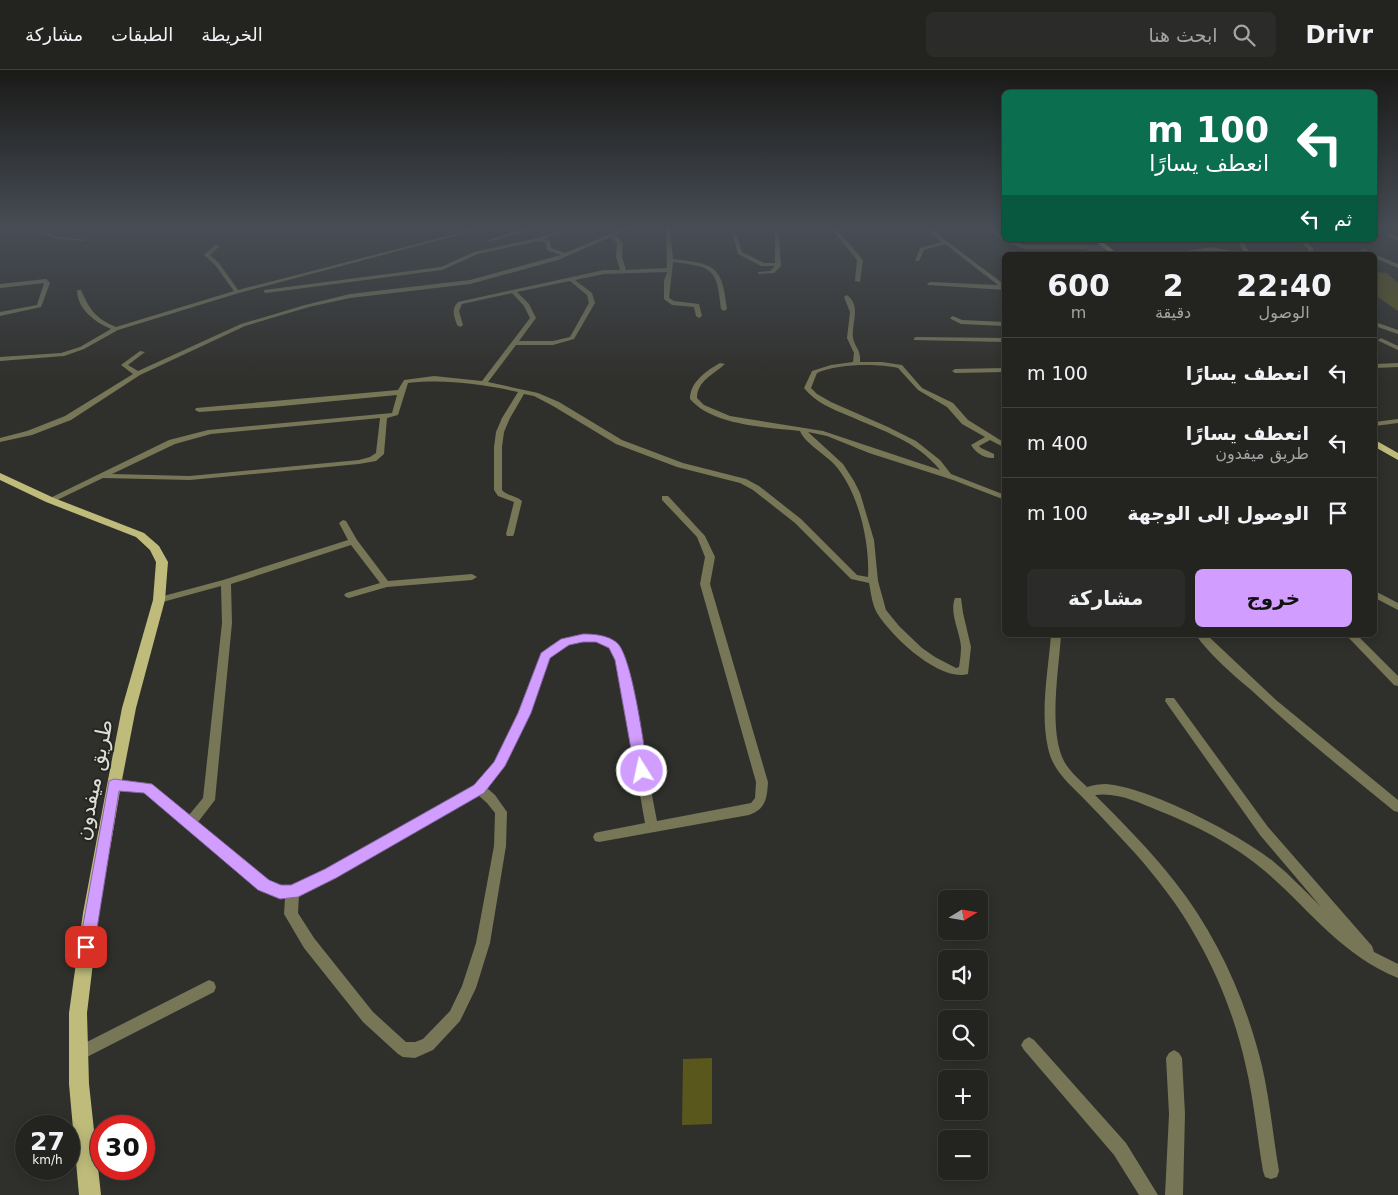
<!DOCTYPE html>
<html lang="ar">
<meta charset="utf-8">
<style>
:root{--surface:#232320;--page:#2b2b29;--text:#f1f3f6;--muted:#a3a4a5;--line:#40403e;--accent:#d19dfe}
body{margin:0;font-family:"DejaVu Sans",Vazirmatn,sans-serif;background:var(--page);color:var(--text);direction:rtl;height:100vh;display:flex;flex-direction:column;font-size:19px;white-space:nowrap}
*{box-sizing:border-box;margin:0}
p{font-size:16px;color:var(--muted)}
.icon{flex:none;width:28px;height:28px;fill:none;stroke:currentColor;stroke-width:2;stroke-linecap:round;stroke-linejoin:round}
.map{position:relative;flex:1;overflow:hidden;direction:ltr}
.sheet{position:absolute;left:1002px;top:182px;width:375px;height:385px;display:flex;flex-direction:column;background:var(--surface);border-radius:8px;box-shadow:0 2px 12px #0003,0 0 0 1px var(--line);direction:rtl}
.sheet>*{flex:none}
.hud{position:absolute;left:1002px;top:20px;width:375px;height:152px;border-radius:8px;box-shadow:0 2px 12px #0003,0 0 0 1px var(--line);direction:rtl;background:#0b6e4f;color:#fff;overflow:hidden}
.needle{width:32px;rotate:79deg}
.controls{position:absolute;left:938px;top:820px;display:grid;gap:10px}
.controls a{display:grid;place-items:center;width:50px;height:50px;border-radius:8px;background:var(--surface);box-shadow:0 2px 12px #0003,0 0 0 1px var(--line);font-size:25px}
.speed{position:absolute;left:15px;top:1045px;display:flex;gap:10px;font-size:25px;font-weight:700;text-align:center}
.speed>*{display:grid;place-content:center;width:65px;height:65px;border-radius:50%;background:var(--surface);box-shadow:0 2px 12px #0003,0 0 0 1px var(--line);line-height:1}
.speed small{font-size:12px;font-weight:400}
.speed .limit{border:8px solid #d22;background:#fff;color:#111}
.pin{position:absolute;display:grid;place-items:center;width:42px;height:42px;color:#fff;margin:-21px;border-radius:10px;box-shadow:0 2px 8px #0006}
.me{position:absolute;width:55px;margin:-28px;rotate:350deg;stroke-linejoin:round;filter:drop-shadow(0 0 4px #0008)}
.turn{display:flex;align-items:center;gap:18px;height:105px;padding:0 25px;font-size:22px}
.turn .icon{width:65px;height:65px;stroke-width:2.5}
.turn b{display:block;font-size:35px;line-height:42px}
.then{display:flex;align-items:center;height:48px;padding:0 25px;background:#0003;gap:10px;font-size:19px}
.eta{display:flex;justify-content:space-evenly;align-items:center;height:85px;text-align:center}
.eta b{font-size:30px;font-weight:700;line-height:35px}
.cta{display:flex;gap:10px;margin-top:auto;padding:10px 25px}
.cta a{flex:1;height:58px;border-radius:8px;background:var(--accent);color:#111;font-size:20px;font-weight:700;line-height:58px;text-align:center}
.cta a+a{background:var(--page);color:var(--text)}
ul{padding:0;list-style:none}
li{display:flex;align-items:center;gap:15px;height:70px;padding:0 25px;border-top:1px solid var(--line)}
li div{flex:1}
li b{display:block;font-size:19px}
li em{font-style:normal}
header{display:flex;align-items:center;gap:30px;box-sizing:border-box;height:70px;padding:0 25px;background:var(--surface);border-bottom:1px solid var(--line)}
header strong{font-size:24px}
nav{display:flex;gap:28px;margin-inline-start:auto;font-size:18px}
.search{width:350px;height:45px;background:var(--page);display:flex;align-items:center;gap:12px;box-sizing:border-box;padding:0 18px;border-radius:8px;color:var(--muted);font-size:19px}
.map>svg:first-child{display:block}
</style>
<header>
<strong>Drivr</strong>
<div class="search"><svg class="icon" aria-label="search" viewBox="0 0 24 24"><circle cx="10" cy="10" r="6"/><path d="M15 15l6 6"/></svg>ابحث هنا</div>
<nav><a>الخريطة</a><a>الطبقات</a><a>مشاركة</a></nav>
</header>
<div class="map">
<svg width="1398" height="1125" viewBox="0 0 1398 1125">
<rect width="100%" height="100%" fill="#2f2f2b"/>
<path fill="#5a571c" d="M1375 202 1387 203 1398 213V241L1375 225Z
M712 988V1054L682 1055 683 989Z"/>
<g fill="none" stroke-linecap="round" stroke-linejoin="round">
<path fill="#777657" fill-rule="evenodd" d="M27 158H32L56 166 85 170 83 171 55 168Z
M479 158H485L239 223 118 260 84 279 64 286 0 291V287L61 283 80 277 111 259C95 252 77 239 77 220H81C90 240 95 248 116 257L234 221 215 195 204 185 215 175 220 176 210 185 219 193 238 220Z
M522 158H526L524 162 488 172 486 171 520 160Z
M566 158H571L544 169 550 171 551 178 565 183 625 158H630L615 165 623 173 622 187 626 200 667 198 666 158H670L673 189C715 194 722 195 727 239L724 241 721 239C717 198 713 197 673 192L669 228 674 231 699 234 702 246 699 248 696 246 694 237 672 235 664 229V211L667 202 604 204 575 210 592 223 595 233 574 269 553 275H516L488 312 538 323 559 332 622 370 683 393 746 409 759 416 801 449 857 505 868 507C870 472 858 419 833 393 824 384 804 372 800 361 767 357 713 356 690 329 690 312 706 301 720 293L725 294C714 304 697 311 697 328L704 335 730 346 823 361 940 400C917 371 881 360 849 346 832 339 815 332 804 318L812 301 831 295 853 292 854 283 847 268 850 242 844 227 847 225C862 236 851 254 853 268 855 278 861 279 860 292H882L902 295 922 318 953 333 968 350 1005 373V378L990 370 979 376 981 378 994 384V388C985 389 976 383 971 375L985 367 962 354 947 337 918 320 898 298C877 293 836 294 817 303L811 318 817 324 831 332 888 357 916 371 940 390 951 404 1005 425V430L953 410 869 383 827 366 808 362 843 394 854 411 860 423 874 470 878 511 886 540 899 556 922 578 935 587 956 598 959 597C960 591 961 583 961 577 960 561 949 544 955 528H961L963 543 971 577 968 604C939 612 891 566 877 543 872 534 871 523 869 513L851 509 795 453 753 420 740 413 677 397 616 374 553 336 534 326 524 324 510 348 504 362 502 377V420C507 426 516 425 522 431L514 464 513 466H507L506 464 514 432 498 426 494 420V377L496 362 502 348 518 322C481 314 446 309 408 313L398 345 387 348 384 384 376 391 359 394 190 410 103 408 53 432H50L46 430 169 370 208 360 392 343 397 325 272 337 199 342 195 340 196 338 398 320 404 310 434 306 482 311 530 248 524 236 512 223 462 234 459 241 463 255 460 257 457 255C454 246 451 239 458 232L604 200H620L616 187 617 173 611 167 558 190 470 214 350 228 309 237 245 256 140 305 71 350 32 365 0 372V368L27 361 65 346 133 304 121 295 140 281 145 282 128 295 138 301 241 254 305 235 350 224 470 210 561 185 547 180 546 173 539 171 478 184 442 200 266 223 264 222V220L441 197 474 182 538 168ZM570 211 587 225 589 233 570 267 553 271H519L536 248 529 234 517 222ZM380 348 376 383 370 387 359 390 190 406 112 404 175 374 211 364Z
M773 158H777L779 165 781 196 774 203 758 204V202L770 201 775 196H761L738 184 733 166 735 165 737 166 742 182 764 193H775V165Z
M831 158H835L863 190 860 212 855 211 857 190Z
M925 158H929L1005 215V220L928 215 927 214 930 212 998 215 945 174 924 180 919 191H915L920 178 942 172Z
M986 158H991L1005 167V170H1010L1025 175H1106L1109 177 1106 179H1024L1004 171Z
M1388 164 1398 167V170L1386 166Z
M1238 170H1242L1251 185H1238L1211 181 1190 183 1187 181 1211 177 1244 183Z
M1299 170H1304L1313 178 1314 185H1308V179Z
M1362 179 1398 194V198L1375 188V185H1367L1360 182Z
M46 209 50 213 41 237 0 246V242L37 235 44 213 0 218V214Z
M953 246 962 250 1005 252V256L961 254 951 249 950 248Z
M1375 252 1398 260V264L1375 256Z
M916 267 1005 268V272L914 270V268Z
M1381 268 1398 276V280L1379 271 1378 270Z
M1398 293V297L1375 298V294Z
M1005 298V302L955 303 952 301 955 299Z
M1398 349V353L1375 356V352Z
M662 426H668L705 466 715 487 710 514 768 712C767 728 766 739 749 745L599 772 595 771 593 767 595 763 599 762 645 753 616 590C614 586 611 579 608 577 590 564 563 574 550 588L530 643 505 696 487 718 495 725 507 742 506 776 490 873 476 918 460 951 433 980 415 988 403 987 398 984 363 952 304 878 284 844 285 828H280L259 819 145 723 110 718 108 715 110 712 114 710 148 713 152 715 189 745 203 728 222 553 221 516 159 533 156 532 154 530 156 528 223 510 348 470 339 453 343 450 346 451 357 470 388 511 472 504 477 507 472 510 387 517 349 528 346 527 344 525 346 523 380 513 351 475 231 514 232 553 215 730 198 752 269 811 281 816H291L325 800 475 716 495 693 518 643 541 583C557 568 585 559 606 568 609 569 614 571 617 573 621 577 624 585 626 590L657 751 751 733 755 728 756 712 700 514 705 487 697 467 662 430ZM478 725 487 733 495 743 494 776 476 873 462 916 450 941 423 969 415 972H406L373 942 314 868 298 843 299 825 335 808Z
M1375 521 1398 533V540L1375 528Z
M1051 565H1061C1059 599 1048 660 1064 691 1069 701 1079 709 1087 717 1093 715 1100 714 1106 714 1148 717 1241 765 1274 792 1291 806 1306 822 1321 837L1260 765 1165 631 1166 628H1174L1268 757 1372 876 1374 882 1398 894V908C1340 884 1311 841 1266 802 1235 775 1195 755 1157 740 1138 732 1117 722 1095 725 1123 753 1151 781 1175 812 1217 865 1246 930 1262 996 1270 1031 1273 1066 1279 1101L1277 1107 1271 1109 1265 1107 1263 1101C1257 1066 1254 1031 1246 997 1236 951 1219 907 1196 867 1179 836 1157 808 1134 782 1118 765 1103 748 1087 732 1071 715 1053 702 1048 678 1040 642 1048 602 1051 565Z
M1196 565H1207L1276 630 1398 730V742L1394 741C1345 701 1296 662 1250 619 1232 604 1209 584 1196 565Z
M1346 565H1357L1398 606V616L1394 615Z
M209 910 214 912 216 917 214 922 83 989 78 992 73 989 70 984 73 979Z
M1029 967 1034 970 1126 1073 1158 1125H1139L1114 1085 1024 980 1021 975 1024 970Z
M1174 980 1179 983 1182 988 1185 1044 1183 1125H1165L1169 1044 1166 988 1169 983Z"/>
<path fill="#bfbc7b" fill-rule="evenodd" d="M1094 170H1101L1119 185H1112Z
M1375 370 1398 383V390L1375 377Z
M0 403 54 428 144 463 159 476 168 492 165 530 136 638 121 715 99 843 87 943 89 1014 101 1125H79L69 1014V943L83 843 107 715 122 638 153 530 156 492 150 480 136 467 46 432 0 410Z"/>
</g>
<path fill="#4f4d51" d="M1087 176 1105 182 1104 185H1091L1086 181Z"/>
<path fill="#5e5c60" stroke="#727073" d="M1087 176H1100L1105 182H1094Z"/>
<linearGradient id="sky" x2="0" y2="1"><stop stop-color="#1a1a18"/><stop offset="0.5" stop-color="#474d55"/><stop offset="1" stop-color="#474d55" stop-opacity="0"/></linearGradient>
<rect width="1398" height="315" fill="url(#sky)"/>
<path fill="#d19dfe" stroke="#8866a5" d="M583 564C594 564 607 565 616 572 632 583 644 678 648 701L646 705 642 707 635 701 615 590 609 578 596 572H583L569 575 550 588 531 643 505 696 484 723 336 808 298 827 280 829 258 820 144 723 119 721 94 877 92 882 86 884 81 882 79 877 109 711 114 709 152 714 269 810 281 815H291L325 799 474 715 494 692 518 643 541 583 561 569Z"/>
<g text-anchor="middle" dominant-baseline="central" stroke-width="4" stroke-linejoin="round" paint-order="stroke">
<g font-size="21" fill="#ddddda" stroke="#262621">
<text transform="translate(94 710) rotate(-79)">طريق ميفدون</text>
</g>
</g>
</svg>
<div class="controls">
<a><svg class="needle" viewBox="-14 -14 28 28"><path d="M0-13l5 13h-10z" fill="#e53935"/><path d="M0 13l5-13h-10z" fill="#a3a4a5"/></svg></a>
<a><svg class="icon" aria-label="sound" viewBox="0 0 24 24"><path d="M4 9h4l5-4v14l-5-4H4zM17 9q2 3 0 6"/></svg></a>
<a><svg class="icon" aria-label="search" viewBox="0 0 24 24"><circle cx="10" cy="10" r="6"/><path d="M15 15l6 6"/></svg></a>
<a>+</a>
<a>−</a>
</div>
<div class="speed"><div>27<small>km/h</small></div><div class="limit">30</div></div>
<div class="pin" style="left:86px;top:877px;background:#d93025"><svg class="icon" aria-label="arrive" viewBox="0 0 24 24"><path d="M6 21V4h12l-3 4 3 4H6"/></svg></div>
<svg class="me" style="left:642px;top:701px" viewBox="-20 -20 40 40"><circle r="17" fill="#d19dfe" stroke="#fff" stroke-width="3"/><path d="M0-11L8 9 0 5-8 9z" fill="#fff"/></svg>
<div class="hud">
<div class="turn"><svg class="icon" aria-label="left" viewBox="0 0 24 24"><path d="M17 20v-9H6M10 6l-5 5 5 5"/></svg><div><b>100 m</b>انعطف يسارًا</div></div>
<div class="then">ثم<svg class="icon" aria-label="left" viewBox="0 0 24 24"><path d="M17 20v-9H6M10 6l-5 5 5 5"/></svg></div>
</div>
<section class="sheet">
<div class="eta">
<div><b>22:40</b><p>الوصول</p></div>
<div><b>2</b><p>دقيقة</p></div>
<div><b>600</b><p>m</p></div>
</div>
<ul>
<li><svg class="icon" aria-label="left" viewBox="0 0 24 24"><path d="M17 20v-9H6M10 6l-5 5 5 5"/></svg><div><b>انعطف يسارًا</b></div><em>100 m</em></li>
<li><svg class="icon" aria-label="left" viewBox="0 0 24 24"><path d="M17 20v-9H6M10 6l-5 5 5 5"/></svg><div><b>انعطف يسارًا</b><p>طريق ميفدون</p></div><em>400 m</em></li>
<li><svg class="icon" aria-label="arrive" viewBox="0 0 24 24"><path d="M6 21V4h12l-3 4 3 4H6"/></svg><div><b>الوصول إلى الوجهة</b></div><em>100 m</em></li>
</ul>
<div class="cta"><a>خروج</a><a>مشاركة</a></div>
</section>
</div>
